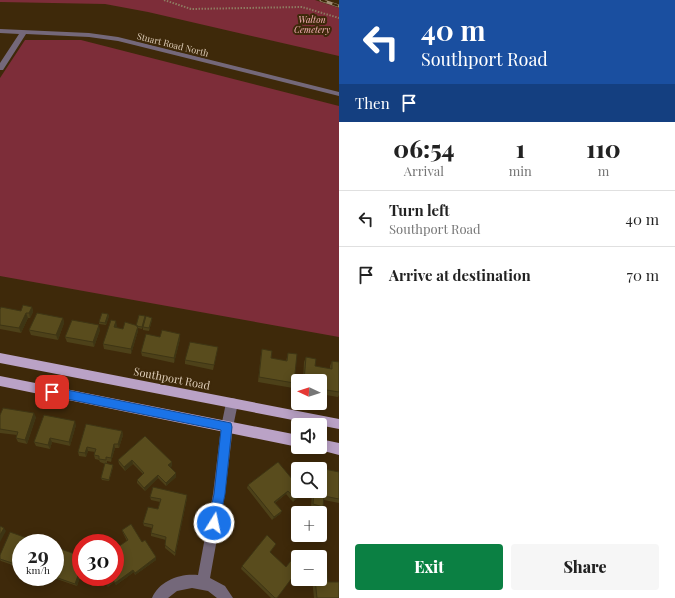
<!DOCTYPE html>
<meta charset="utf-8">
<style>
:root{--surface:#fff;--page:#f6f6f6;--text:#222;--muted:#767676;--line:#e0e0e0;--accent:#0b8043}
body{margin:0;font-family:"Playfair Display",serif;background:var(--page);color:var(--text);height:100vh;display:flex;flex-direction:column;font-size:15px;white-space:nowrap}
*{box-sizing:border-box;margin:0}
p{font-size:13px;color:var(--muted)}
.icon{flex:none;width:22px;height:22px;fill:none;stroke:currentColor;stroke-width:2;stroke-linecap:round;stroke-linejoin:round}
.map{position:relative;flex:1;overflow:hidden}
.drawer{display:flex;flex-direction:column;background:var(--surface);width:336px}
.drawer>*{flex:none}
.top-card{background:#1a4fa0;color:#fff;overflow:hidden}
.needle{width:26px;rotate:274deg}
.tools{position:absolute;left:291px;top:374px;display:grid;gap:8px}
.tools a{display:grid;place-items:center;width:36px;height:36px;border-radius:4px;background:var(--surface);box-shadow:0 2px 10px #0003;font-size:20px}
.speed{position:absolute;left:12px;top:534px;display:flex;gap:8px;font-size:20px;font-weight:700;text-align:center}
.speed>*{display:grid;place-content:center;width:52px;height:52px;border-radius:50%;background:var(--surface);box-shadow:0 2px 10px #0003;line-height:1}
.speed small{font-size:10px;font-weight:400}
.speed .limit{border:6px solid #d22;background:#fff;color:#111}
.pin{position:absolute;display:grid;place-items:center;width:34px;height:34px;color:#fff;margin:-17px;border-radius:8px;box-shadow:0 2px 6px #0006}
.me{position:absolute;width:44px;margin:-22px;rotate:10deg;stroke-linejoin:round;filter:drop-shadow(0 0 3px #0008)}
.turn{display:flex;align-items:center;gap:14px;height:84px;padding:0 16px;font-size:18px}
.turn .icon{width:52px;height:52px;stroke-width:2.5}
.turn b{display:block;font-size:28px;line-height:34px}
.then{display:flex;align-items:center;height:38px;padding:0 16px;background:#0003;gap:8px;font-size:15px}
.eta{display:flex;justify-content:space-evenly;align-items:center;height:68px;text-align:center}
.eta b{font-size:24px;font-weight:800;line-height:28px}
.button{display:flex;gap:8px;margin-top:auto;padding:8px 16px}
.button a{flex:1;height:46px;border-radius:4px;background:var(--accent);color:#fff;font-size:16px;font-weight:800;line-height:46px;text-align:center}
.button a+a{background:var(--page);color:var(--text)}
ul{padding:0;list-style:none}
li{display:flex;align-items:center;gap:12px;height:56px;padding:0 16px;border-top:1px solid var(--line)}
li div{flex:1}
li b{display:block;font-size:15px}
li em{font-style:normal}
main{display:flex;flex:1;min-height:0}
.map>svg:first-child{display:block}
</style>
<main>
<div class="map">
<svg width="339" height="598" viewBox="0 0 339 598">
<rect width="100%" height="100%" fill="#3e290a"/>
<path fill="#7d2d39" d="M0 0H315L339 8V56L148 12 105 4 0 2Z
M25 40H81L339 106V337L0 276V78Z"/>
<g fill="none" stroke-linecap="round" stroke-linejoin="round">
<path stroke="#8e7b61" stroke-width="2" stroke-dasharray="1.5 1.5" stroke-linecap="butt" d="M164 0 191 9 302 7 339 18"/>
<path fill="#74687a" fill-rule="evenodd" d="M0 29 89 33 118 37 339 92V96L118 41 89 37 26 34 3 70H0V63L19 34 0 33Z
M232 398 236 399 238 403 233 427 225 494 210 578 225 586 233 598H217L208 591 192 588 177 591 168 598H152C159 581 180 573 198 575L213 494 221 427 226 403 228 399Z"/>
<path fill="#baa2c6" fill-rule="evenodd" d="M0 353 339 419V429L0 363Z
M0 376 298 435V447L0 386Z
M320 439 339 443V455L316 449 315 447H320Z"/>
<g stroke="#a08e75" stroke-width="3">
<path id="rail" d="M321 0 339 6"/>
</g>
<use href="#rail" stroke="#3e290a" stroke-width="2" stroke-dasharray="6" stroke-linecap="butt"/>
</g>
<path fill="#4d4119" d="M32 307 33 312 30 318H28L21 333 0 329V309L21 311Z
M108 314 109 316 106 325 99 324V322Z
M145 316V319L142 329 138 328V331L131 354 104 349 103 344 117 326 116 328 123 329 136 325Z
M63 318 64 323 58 340 31 335 29 330Z
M152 320 149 331 143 330V327Z
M100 330 94 347 67 342 65 337Z
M160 337 180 339 174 363 142 356 141 352Z
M262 349 271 358 286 361 288 353 294 383 293 388 258 382 261 354Z
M217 352 213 370 185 364V360Z
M306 357 315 366 330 369V366L332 361 339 392V395L338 397 320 394V381H303L304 362Z
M0 415 36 417 27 444 18 442 16 438 17 435 0 433Z
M86 424 122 431 123 435 119 448H115L111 462 107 461V464L113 467 109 481 102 480 101 478 105 464 100 462 99 460 95 459 94 455 95 452 88 451 86 457 79 456 78 452Z
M76 425 70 446 52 442 50 449 36 446 34 442Z
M145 436 172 466 170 467 176 473V477L166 486 158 478 145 491 137 483V480L143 474 133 464 125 471 119 464 118 460Z
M278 462 301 495 293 502 286 494 275 503 282 511 280 514 272 520 247 488 248 485Z
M315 467 339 472V503L324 500 323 507 321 510 311 508 312 491H320V469H314Z
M150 497 187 498 175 556 165 548 166 540 151 536V533L152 528 144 526 143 523 158 509 160 502 151 500Z
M122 530 142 542 156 557V560L135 575 134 572 116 585 114 582 108 587 102 577 127 541 123 533Z
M21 543V568L1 561 0 560V555Z
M275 546 270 552 277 598H271L241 569 242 566Z
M81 556V574L77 586 51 577H55Z
M312 579H320L328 582 339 598H314Z"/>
<path fill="#3e3514" d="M32 307 33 312 30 318 29 313Z
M26 313 28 318 21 333 19 328Z
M108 314 109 316 106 325 105 323Z
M145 316V319L142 329V327Z
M63 318 64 323 58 340 56 335Z
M152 318V320L149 331V328Z
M116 321 117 326 115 332 114 327Z
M99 325 100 330 94 347 93 342Z
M138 326V331L131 354V349Z
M180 334V339L174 363V358Z
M34 413 36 417 27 444 25 440Z
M75 421 76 425 70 446 69 442Z
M122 431 123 435 119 448 118 444Z
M50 438 52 442 50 449 48 445Z
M114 444 115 448 111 462V458Z
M87 447 88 451 86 457 85 453Z
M132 460 133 464 125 471 124 467Z
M172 462V466L168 469V465Z
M176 473V477L166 486V483Z
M158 475V478L145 491 144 488Z
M288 491 286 494 272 505 274 502Z
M303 492 301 495 293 502 295 499Z
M187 495V498L175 556V553Z
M282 511 280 514 272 520 274 517Z
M4 528 6 531 0 542V535Z
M156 557V560L135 575V573Z
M81 567V574L77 586 75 584Z
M133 570 134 572 116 585 115 583Z
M113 580 114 582 108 587 107 585Z"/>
<path fill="#594c1d" stroke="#3e3514" d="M23 305 32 307 29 313H26L19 328 0 325V309L1 307 21 311Z
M37 313 63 318 56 335 29 330Z
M102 313 108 314 105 323 99 322Z
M139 315 145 316 142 327 136 326Z
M146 316 152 318 149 328 143 327Z
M72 320 99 325 93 342 65 337Z
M111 320 116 321 114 327 123 329 125 322 138 326 131 349 103 344Z
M162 330 180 334 174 358 141 352 146 334 160 337Z
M190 342 218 347 214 365 185 360Z
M262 349 272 351 271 358 287 361 288 353 297 354 294 383 259 377Z
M306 357 316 359 315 366 332 369V361L339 362V392L320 389V381H304Z
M3 408 34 413 25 440 16 438 18 432 0 429V415Z
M44 415 75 421 69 442 50 438 48 445 34 442Z
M86 424 122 431 118 444H114L111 458 106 457V460L99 459V456L94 455 96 449 87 447 85 453 78 452Z
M145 436 172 462 168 465 176 473 166 483 158 475 144 488 137 480 144 473 132 460 124 467 118 460Z
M278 462 298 486V491H302L303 492 295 499 288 491 274 502 282 511 274 517 248 485Z
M105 463 113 465 109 480 101 478Z
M315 467 339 472V499L324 496 323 507 313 504 314 491H320V469H315Z
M153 487 187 495 175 553 165 545 166 537 151 533 153 525 143 523 148 507 158 509 161 499 150 497Z
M131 524 142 542 145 540 156 557 135 573 133 570 115 583 113 580 107 585 102 577H115V549L128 540 122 530Z
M0 526 4 528 0 535Z
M10 532 41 543H21V566L0 559V555Z
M267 535 276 544 270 552 286 567 293 558 298 563V570L277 598H275L242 566Z
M55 547 81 556V567L75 584 55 577Z
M320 569 327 570 328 582H339V598H317L315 579H320Z"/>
<path fill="#1a73e8" stroke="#114b97" d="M52 387 231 423 232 427 225 494 218 528 214 529 210 528 208 523 214 494 221 430 52 396 48 395 47 392 48 389Z"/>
<g text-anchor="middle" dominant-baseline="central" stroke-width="4" stroke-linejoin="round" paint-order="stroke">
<g font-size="9" font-style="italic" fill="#f7b3b8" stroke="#3e290a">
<text x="312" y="19">Walton<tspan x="312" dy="10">Cemetery</tspan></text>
</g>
<g font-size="9" fill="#dfceb9" stroke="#3e290a">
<text transform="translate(173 44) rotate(14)">Stuart Road North</text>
</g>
<g font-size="11" fill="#dfceb9" stroke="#3e290a">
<text transform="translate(172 378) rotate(11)">Southport Road</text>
</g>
</g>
</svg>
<div class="tools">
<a><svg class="needle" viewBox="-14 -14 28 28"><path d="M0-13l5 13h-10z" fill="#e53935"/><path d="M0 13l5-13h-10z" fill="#767676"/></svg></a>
<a><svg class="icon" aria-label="sound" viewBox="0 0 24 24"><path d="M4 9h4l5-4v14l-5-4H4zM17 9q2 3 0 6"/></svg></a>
<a><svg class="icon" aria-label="search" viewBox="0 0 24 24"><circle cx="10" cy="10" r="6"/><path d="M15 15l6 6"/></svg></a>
<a>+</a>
<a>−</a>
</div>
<div class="speed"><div>29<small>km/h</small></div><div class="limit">30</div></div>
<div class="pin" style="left:52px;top:392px;background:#d93025"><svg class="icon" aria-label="arrive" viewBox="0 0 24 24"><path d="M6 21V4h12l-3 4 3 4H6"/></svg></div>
<svg class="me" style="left:214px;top:523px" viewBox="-20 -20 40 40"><circle r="17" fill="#1a73e8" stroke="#fff" stroke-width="3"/><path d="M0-11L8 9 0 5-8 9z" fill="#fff"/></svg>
</div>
<section class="drawer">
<div class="top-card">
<div class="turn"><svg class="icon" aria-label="left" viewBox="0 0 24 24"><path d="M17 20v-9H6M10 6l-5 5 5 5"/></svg><div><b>40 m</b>Southport Road</div></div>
<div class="then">Then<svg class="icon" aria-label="arrive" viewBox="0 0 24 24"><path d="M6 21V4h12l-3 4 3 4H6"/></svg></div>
</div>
<div class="eta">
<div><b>06:54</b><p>Arrival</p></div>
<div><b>1</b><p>min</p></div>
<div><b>110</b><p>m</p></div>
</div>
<ul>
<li><svg class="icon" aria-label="left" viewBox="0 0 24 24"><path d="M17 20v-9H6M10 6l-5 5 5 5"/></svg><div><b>Turn left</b><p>Southport Road</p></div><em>40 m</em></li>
<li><svg class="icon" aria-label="arrive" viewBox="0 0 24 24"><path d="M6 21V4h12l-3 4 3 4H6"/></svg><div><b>Arrive at destination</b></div><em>70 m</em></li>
</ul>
<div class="button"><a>Exit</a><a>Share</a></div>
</section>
</main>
